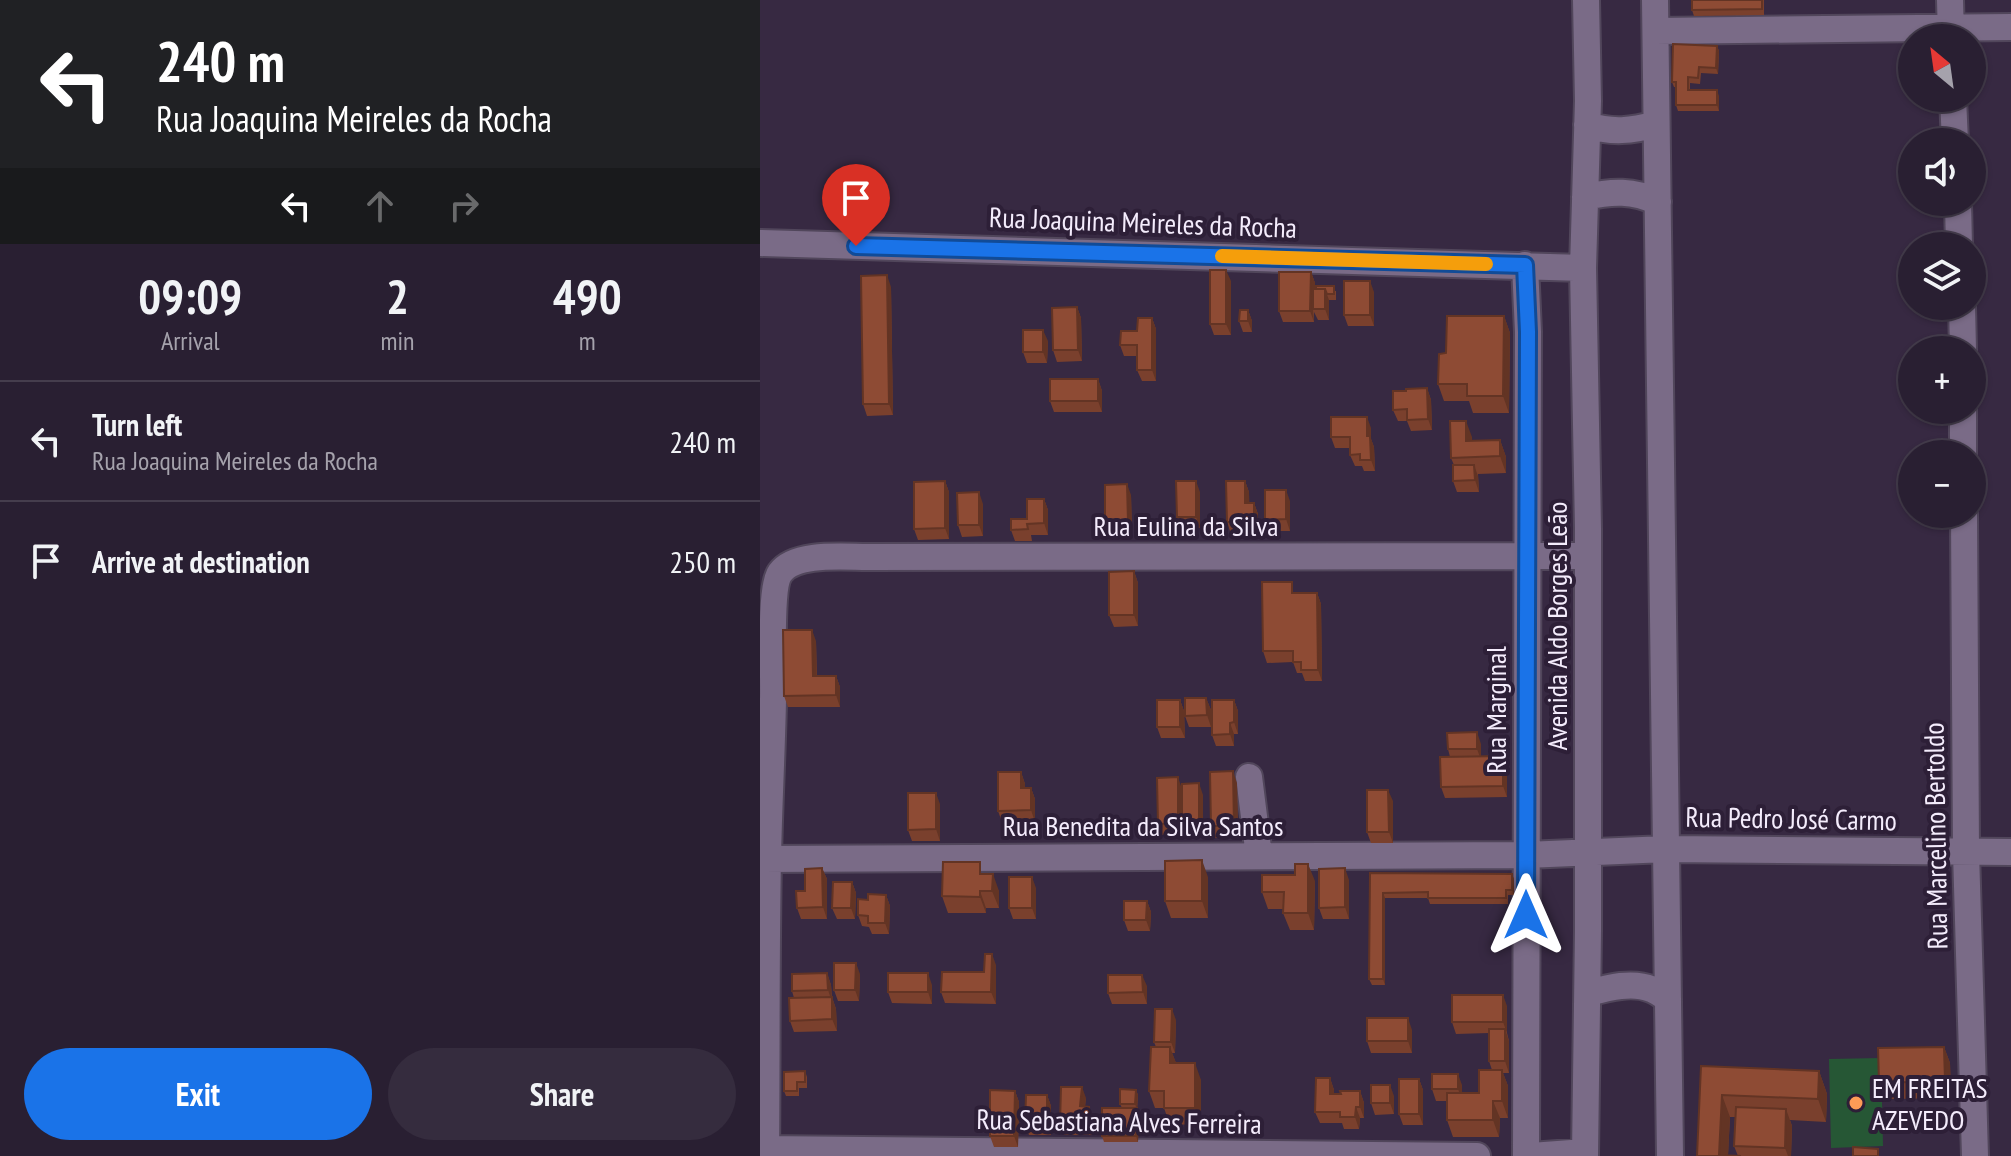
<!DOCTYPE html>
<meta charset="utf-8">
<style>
:root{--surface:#291f32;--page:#352c3e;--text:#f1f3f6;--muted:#a5a2ac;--line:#453d4d;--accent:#1a73e8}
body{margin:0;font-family:"PT Sans Narrow",sans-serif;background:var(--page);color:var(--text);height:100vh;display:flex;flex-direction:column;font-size:30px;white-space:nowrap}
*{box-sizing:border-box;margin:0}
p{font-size:26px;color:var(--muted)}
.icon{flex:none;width:44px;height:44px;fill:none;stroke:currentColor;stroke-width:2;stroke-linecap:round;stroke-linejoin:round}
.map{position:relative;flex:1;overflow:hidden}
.panel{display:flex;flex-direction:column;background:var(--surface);width:760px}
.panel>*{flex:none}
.banner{background:#202124;color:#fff;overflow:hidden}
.needle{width:52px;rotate:331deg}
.tools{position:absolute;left:1138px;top:24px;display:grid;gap:16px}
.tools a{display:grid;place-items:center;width:88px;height:88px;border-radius:50%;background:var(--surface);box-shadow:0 2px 6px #0004,0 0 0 2px var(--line);font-size:40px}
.pin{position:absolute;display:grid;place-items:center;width:68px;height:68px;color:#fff;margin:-82px -34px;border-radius:50% 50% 50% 0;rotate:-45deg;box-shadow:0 0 8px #0007}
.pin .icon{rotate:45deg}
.me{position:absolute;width:88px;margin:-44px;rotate:0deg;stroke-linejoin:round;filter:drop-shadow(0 0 6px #0008)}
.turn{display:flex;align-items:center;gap:28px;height:168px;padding:0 24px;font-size:36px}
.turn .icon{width:104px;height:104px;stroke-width:2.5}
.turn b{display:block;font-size:56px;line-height:68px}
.lanes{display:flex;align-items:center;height:76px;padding:0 24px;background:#0003;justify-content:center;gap:40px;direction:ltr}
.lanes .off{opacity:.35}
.eta{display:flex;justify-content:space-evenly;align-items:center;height:136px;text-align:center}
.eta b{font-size:48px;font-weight:700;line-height:56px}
.cta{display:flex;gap:16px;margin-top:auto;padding:16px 24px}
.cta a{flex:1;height:92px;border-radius:48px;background:var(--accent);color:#fff;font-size:32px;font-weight:700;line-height:92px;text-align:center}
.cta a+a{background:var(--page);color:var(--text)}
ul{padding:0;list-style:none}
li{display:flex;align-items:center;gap:24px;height:120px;padding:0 24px;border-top:2px solid var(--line)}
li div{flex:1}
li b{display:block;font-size:30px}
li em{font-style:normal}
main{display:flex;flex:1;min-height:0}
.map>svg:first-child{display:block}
</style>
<main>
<section class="panel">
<div class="banner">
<div class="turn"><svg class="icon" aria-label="left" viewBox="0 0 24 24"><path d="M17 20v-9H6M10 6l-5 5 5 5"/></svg><div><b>240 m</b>Rua Joaquina Meireles da Rocha</div></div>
<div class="lanes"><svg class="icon" aria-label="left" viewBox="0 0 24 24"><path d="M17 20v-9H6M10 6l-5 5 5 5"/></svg><svg class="icon off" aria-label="ahead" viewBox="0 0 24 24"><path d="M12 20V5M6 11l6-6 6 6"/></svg><svg class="icon off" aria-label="right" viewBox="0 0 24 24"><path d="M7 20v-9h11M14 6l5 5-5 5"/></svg></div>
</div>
<div class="eta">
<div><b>09:09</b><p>Arrival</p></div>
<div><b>2</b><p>min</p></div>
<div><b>490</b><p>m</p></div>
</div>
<ul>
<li><svg class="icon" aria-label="left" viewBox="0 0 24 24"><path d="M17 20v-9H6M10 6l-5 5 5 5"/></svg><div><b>Turn left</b><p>Rua Joaquina Meireles da Rocha</p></div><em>240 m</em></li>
<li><svg class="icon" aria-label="arrive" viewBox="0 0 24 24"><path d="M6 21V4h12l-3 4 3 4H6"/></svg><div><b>Arrive at destination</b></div><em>250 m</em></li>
</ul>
<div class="cta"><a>Exit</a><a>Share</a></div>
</section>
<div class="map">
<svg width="1251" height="1156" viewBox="0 0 1251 1156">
<rect width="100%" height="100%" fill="#372942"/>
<path fill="#265735" d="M1121 1058 1123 1146 1071 1148 1069 1059Z"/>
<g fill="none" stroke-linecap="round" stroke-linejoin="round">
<g stroke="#51465b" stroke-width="30">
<path id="minor" d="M895 0 910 1156
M1190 0 1191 38
M896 31 1251 27
M1193 98 1195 142
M827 125C852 133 872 131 896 124
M825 197C852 191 873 190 898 202
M1198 202 1199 246
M0 243 823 268
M765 265 768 332 766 1156
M1202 306 1203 350
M1203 410V454
M1204 514 1206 852 1215 1156
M489 777 499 856
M0 859 766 855 906 849 1251 852
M828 993C847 988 872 981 891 989 897 991 903 996 908 999
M0 1149 717 1156
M6 1156C7 1057 6 957 8 858 9 805 12 752 13 700 14 676 9 588 20 573 35 552 84 557 107 557L827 556
M771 1156 825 1152
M825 1156 828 931V528L823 268 828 101 826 0"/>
</g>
<use href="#minor" stroke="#7a6b87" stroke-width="26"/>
</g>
<path fill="#7a402d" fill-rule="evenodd" d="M932 0H1004V15L934 16 932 10Z
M957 46 959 51 958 74 941 73 940 84 930 83V90L959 96V111H918L916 105V87H914L912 82Z
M551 272 555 283V289L576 291V300H569V320H558L554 312V322H523L519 311Z
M471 281V335H454L450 324Z
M131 287 133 415 107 416 103 404Z
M614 292V326H588L584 315Z
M317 307 321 318 322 361 297 362 293 350Z
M488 310 492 321V332H483L479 321Z
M744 316 750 333 749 413H713L709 401H684L678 384Z
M392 318 396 329V381H382L377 370V356H364L360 345Z
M288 341 287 363H267L263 352Z
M338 379 342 391V412H294L290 401Z
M667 388 671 400 672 430 651 431 647 421H638L633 410 646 391Z
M611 428V439L614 447 615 471H604L602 466H595L590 455V448H575L571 437Z
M712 437V441L740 440 746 457V473L718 474 719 492H697L693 481 694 465 691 458Z
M185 481 189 492V539L158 540 154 529Z
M485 481 489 492V503H494L498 514V533L471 534 467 522Z
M440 492V528H421L417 517Z
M371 495 372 533H349L345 522Z
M284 499 288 510V535H271L272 541H255L251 530 267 519Z
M530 501V531H510L505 520Z
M223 504V536L202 537 198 525Z
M374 571 378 583V626L354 627 349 615Z
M536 593H557L561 604 562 681H545L542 673H537L533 662 507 663 503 651Z
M56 641 57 676H76L80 687V707H28L24 696Z
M446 698 451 710V727H429L425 716Z
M420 700 424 711 425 738H401L397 727Z
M474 700 478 711V734H474V746H456L452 735Z
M721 744V757L743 756 747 768V797L685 798 681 787 690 757 688 749Z
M261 772 265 784V788H271L275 799V822H242L238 811Z
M477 783 478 837 455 838 451 826Z
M422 787 443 795V831H426L422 822V835H402L398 824Z
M633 801V843H611L607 832Z
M180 804V841H152L148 830Z
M62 868 67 879V919H41L37 908 45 891Z
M610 873 752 874 754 879V895H748V904H670L668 898H625V985H612L609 979Z
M225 874 239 891V908H226V913H188L182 896Z
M448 877V918H411L405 901Z
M589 880V919H563L559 908Z
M555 881 554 930H530L523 913 524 909H508L502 892Z
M92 882 96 893 95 919H77L72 908Z
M276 888V919H253L249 908Z
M126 895 130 906 129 934H112L109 927 102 926 98 915 108 900Z
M387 901 391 912 390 931H368L364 920Z
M236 965V1004L185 1003 181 992Z
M67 973 71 985 72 997 76 1009 77 1031 34 1032 30 1021 34 998 32 991Z
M100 974 99 1001H78L74 990Z
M172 985V1004L132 1003 128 992Z
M387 986V1004H352L348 993Z
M747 1006V1033L749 1041V1073H743L748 1086V1118H740L739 1137H693L687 1120V1101H676L672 1089 702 1085V1093H719L732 1070 729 1061V1033L696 1034 692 1022Z
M416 1020 415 1053H412L416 1063 441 1080V1124L410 1125 404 1108H395L389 1091 396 1047 394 1042Z
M652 1030V1053H611L607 1041Z
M1184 1047 1190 1063 1191 1098 1125 1099 1119 1083Z
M941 1066 1059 1071 1067 1094 1066 1122 1030 1120 1032 1126 1031 1156H937ZM970 1117H975L974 1146 978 1156 968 1155Z
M45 1071 47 1077V1088H39V1096H26L24 1091Z
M570 1078 574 1090V1094L600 1091 604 1103V1118H600L599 1129H584L582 1123H560L555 1112Z
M659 1079 663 1090V1125H643L639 1114Z
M376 1090 378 1095 377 1110 379 1114 378 1142H344L342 1136 362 1108 360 1104Z
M255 1091 259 1102 258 1147H234L230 1136Z
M287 1095 291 1106V1135H269L265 1124Z
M634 1096V1114L615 1115 611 1103Z
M326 1098 325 1106 333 1118V1135H304L300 1124Z"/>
<path fill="#633424" d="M957 46 959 51 958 74 956 68Z
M957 90 959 96V111L957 105Z
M466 270 471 281V335L466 324Z
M551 272 555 283V309H553L554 322 550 311Z
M127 275 131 287 133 415 129 404Z
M610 281 614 292V326L610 315Z
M565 289 569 300V320L565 309Z
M317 307 321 318 322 361 318 350Z
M488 310 492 321V332L488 321Z
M744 316 750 333 749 413 743 396Z
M392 318 396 329V381L392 370Z
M283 330 288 341 287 363 283 352Z
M338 379 342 391V412L338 401Z
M667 388 671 400 672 430 668 419Z
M607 417 611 428V439L614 447 615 471 611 460 607 436Z
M706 421 712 437 713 458 706 441Z
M740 440 746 457V473L740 456Z
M714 465 718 476 719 492 715 480Z
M185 481 189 492V539L185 528Z
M436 481 440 492V528L436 517Z
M485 481 489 492 490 515 485 503Z
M367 484 371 495 372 533 368 521Z
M526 490 530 501V531L526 519Z
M219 492 223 504V536L219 525Z
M284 499 288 510V535L284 523Z
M494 503 498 514V533L494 522Z
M374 571 378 583V626L374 615Z
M557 593 561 604 562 681 558 670Z
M52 630 56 641 57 687 53 676Z
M76 676 80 687V707L76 695Z
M446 698 451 710V727L447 715Z
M420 700 424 711 425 738 420 727Z
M474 700 478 711V734L474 722Z
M470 723 474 734V746L470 734Z
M717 732 721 744V760L717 749Z
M743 756 747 768V797L743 786Z
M473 771 477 783 478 837 474 826Z
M261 772 265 784V799L261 788Z
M418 777 422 789V835L418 823Z
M439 783 443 795V831L439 820Z
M271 788 275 799V822L271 810Z
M628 790 633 801V843L629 832Z
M176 793 180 804V841L176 829Z
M442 860 448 877V918L442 901Z
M548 864 555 881 554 930 548 913Z
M62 868 67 879V919L63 907Z
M585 868 589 880V919L585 907Z
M233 874 239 891V908L232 891Z
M752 874 754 879V895L752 890Z
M272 877 276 888V919L272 908Z
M92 882 96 893 95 919 91 908Z
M220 891 226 908V913L220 897Z
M623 893 625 898V985L623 979Z
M126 895 130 906 129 934 125 923Z
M387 901 391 912 390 931 386 920Z
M232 954 236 965V1004L231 992Z
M96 963 100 974 99 1001 95 990Z
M67 973 71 985 72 1002 68 990Z
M168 973 172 985V1004L168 992Z
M382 975 387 986V1004L383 992Z
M743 995 747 1006V1033L743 1022Z
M72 997 76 1009 77 1031 72 1019Z
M412 1009 416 1020 415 1053 411 1042Z
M648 1018 652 1030V1053L648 1041Z
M745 1029 749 1041V1073L745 1061Z
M410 1047 416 1063H410Z
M1184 1047 1190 1063 1191 1098 1185 1081Z
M435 1063 441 1080V1124L435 1108Z
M742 1070 748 1086V1118L742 1101Z
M1059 1071 1067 1094 1066 1122 1058 1099Z
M698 1074 702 1085V1100L698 1089Z
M570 1078 574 1090V1105L570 1094Z
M659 1079 663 1090V1125L659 1114Z
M630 1085 634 1096V1114L630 1103Z
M322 1087 326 1098 324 1117 320 1106Z
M376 1090 378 1095 377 1110 375 1104Z
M255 1091 259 1102 258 1147 254 1136Z
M600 1091 604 1103V1118L600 1107Z
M287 1095 291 1106V1135L287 1124Z
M962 1095 970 1117 968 1156H959Z
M733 1101 740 1118 739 1137 733 1120Z
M329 1107 333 1118V1135L329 1124Z
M596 1107 600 1118 599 1129 595 1117Z
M377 1108 379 1114 378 1142 376 1136Z
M1026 1109 1032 1126 1031 1156H1028L1025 1148Z"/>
<path fill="#8e4b34" stroke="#633424" stroke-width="2" d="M932 0H1002V9L932 10Z
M913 44 957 46 956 68 939 67 938 78 928 77V90H957V105H916V82H912Z
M450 270H466V324H450Z
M519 272H551L550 311H519Z
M127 275 129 404H103L101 276Z
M584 281H610V315H584Z
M556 286H574V294H567L565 289H556Z
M553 289H565V309H553Z
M317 307 318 350H293L292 308Z
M480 310H488V321H479Z
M687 316H744L743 396H707V384H678L679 354 686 353Z
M378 318H392V370H377V345H360L361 331H377Z
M263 330H283V352H263Z
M290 379H338V401H290Z
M667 388 668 419 647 420V409L633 410V391H646V389Z
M571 417H607V436H610L611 460H600V454L590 455V437H571Z
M690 421H706V441L740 440V456L691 458Z
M693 465H714L715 480 693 481Z
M185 481V528L154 529V482Z
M416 481H436V517H417Z
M466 481H485V503H494V522H467Z
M367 484 368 521 345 522V485Z
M505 490H526V519L505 520Z
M219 492V525H198L197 493Z
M267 499H284V523L267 524 268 529 251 530V519H267Z
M374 571V615H349V572Z
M502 582H532V593H557L558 670H541V662H533V651H503Z
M23 630H52L53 676H76V695L24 696Z
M425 698H446L447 715 425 716Z
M397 700H420V727H397Z
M452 700H474V722L470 723V734L452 735Z
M717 732V749H688L687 733Z
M743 756V786L681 787 680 757Z
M473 771 474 826H451L450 772Z
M238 772H261V788H271V810L238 811Z
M418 777V823L398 824 397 778Z
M439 783V820H422V784Z
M607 790H628L629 832H607Z
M148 793H176V829L148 830Z
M442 860V901H405V861Z
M183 862H220V874H233L232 891H220V897L182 896Z
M535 864H548V913H523L524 892H502V875H535Z
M62 868 63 907 37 908 36 891H45V869Z
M585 868V907L559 908V869Z
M610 873 752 874V890H746V898H668V892L623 893V979H609Z
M249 877H272V908H249Z
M73 882H92L91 908H72Z
M108 894 126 895 125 923H108V916L98 915V899L108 900Z
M364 901H387L386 920H364Z
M225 954H232L231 992H181L182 972H224Z
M74 963H96L95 990H74Z
M67 973 68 990 32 991V974Z
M128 973H168V992H128Z
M348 975H382L383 992 348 993Z
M692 995H743V1022H692Z
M72 997V1019L30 1021 29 998Z
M395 1009H412L411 1042H394Z
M607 1018H648V1041H607Z
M729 1029H745V1061H729Z
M391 1047H410V1063H435V1108H404V1091H389Z
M1184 1047 1185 1081 1119 1083 1118 1048Z
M941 1066 1059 1071 1058 1099 962 1095 959 1155 981 1156H937Z
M719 1070H742V1101H733V1120H687V1093H719Z
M45 1071V1082H37V1091H24V1072Z
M672 1074H698V1089H672Z
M556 1078H570V1094H581L580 1091H600V1107H596L595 1117H580V1112H555Z
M639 1079H659V1114H639Z
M611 1085H630V1103H611Z
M301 1087H322L320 1106 329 1107V1124H300Z
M360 1089 376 1090 375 1104H360Z
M230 1090 255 1091 254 1136H230Z
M266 1095H287V1124H265Z
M976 1107 1026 1109 1025 1148 974 1146Z
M342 1108H377L376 1136H342Z
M1093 1147 1118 1149V1156H1093Z"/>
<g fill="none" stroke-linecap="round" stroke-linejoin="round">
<g stroke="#114b97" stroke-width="20">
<path id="route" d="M96 246 765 265 768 332 766 915"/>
</g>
<use href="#route" stroke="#1a73e8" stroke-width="14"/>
<path stroke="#f59e0b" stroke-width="14" d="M462 256 726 264"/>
</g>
<circle fill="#fd9c56" stroke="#2d1f37" stroke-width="3" cx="1096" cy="1103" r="8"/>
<g text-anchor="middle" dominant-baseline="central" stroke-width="8" stroke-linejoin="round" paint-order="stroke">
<g font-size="28" fill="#f4ecfc" stroke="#2d1f37">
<text transform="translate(383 222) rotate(2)">Rua Joaquina Meireles da Rocha</text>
<text x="426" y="525">Rua Eulina da Silva</text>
<text transform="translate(796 626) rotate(-90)">Avenida Aldo Borges Leão</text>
<text transform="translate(735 710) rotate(-90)">Rua Marginal</text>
<text transform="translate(1031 818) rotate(1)">Rua Pedro José Carmo</text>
<text x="383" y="825">Rua Benedita da Silva Santos</text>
<text transform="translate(1175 836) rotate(-91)">Rua Marcelino Bertoldo</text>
<text transform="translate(359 1121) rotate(1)">Rua Sebastiana Alves Ferreira</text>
</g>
<g font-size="28" fill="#f4ecfc" stroke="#2d1f37" text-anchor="start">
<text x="1112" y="1087">EM FREITAS<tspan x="1112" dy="32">AZEVEDO</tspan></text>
</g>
</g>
</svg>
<div class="tools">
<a><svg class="needle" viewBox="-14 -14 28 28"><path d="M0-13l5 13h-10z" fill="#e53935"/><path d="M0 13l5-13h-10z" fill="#a5a2ac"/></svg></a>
<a><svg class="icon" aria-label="sound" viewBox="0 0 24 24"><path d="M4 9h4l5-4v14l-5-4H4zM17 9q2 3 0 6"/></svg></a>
<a><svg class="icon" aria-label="layers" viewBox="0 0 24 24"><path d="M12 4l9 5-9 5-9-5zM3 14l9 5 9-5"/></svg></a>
<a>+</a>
<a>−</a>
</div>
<div class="pin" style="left:96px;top:246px;background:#d93025"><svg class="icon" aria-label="arrive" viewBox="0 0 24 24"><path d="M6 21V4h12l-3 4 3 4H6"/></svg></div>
<svg class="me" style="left:766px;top:915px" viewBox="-20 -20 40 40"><path d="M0-17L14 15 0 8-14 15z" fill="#1a73e8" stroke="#fff" stroke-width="4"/></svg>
</div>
</main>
